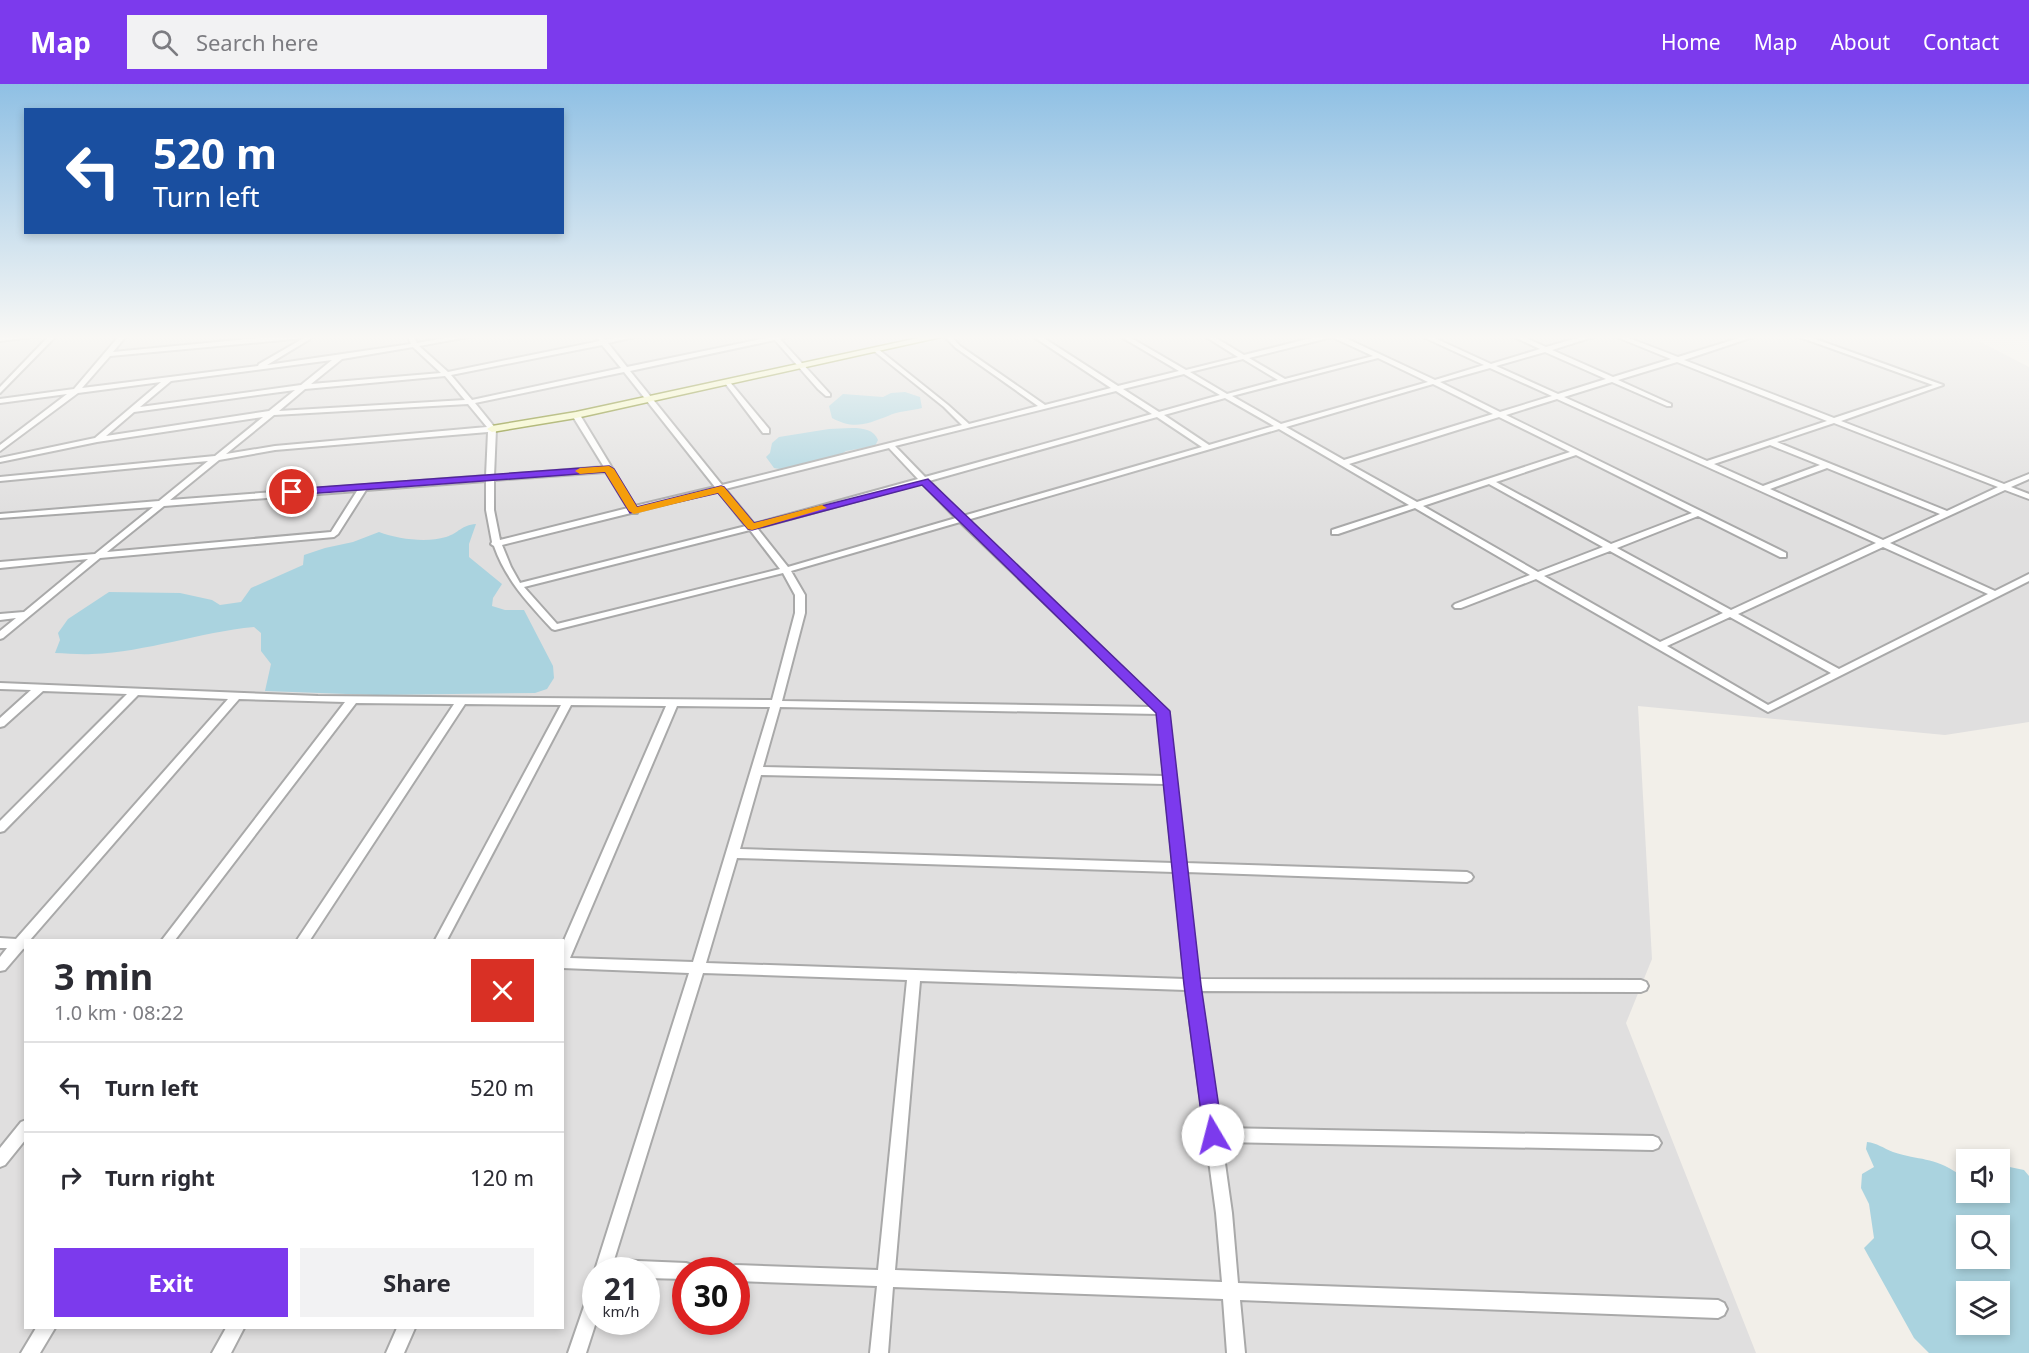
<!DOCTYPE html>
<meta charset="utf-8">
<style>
:root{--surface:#fff;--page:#f2f2f3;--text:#2b2b33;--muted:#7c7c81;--line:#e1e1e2;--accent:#7c3aed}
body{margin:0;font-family:"Noto Sans",sans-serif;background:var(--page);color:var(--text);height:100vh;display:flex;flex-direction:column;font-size:22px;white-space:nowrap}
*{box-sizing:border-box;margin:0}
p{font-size:20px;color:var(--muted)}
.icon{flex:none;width:33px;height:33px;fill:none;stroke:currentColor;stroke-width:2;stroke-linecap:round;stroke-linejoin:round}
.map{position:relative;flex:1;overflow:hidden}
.panel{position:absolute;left:24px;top:855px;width:540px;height:390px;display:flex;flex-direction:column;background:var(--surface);border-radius:0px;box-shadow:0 3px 9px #0003}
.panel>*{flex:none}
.guide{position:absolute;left:24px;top:24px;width:540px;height:126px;border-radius:0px;box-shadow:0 3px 9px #0003;background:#1a4fa0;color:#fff;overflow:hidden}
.buttons{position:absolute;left:1956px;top:1065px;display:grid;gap:12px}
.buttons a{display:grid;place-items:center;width:54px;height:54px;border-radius:0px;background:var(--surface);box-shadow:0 3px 9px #0003;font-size:30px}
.speed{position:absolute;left:582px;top:1173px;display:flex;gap:12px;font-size:30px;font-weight:700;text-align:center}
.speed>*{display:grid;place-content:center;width:78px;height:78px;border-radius:50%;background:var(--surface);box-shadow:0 3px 9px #0003;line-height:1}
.speed small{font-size:15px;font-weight:400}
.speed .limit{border:9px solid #d22;background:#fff;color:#111}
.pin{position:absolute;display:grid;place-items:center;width:51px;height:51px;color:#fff;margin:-26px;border:3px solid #fff;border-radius:50%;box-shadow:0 2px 6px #0007}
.me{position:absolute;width:66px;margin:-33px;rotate:352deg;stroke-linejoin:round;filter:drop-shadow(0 0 4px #0008)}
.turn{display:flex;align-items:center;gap:21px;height:126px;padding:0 30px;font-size:27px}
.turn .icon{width:78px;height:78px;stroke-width:2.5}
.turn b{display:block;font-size:42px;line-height:51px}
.round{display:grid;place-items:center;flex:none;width:63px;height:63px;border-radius:0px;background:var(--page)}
.headline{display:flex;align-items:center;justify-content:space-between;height:102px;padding:0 30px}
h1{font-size:36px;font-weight:700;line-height:45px}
.primary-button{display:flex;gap:12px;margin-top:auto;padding:12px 30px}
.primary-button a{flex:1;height:69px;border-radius:0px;background:var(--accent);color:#fff;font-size:24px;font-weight:700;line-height:69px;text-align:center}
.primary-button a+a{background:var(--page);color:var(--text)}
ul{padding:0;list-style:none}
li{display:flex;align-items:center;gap:18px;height:90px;padding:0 30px;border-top:2px solid var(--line)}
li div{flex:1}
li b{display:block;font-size:22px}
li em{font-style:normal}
header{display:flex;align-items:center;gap:36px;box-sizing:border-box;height:84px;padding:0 30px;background:var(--accent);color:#fff}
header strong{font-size:28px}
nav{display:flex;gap:33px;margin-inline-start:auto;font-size:21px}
.search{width:420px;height:54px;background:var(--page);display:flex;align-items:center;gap:15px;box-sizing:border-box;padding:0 21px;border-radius:0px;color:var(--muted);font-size:22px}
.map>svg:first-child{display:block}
</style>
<header>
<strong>Map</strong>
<div class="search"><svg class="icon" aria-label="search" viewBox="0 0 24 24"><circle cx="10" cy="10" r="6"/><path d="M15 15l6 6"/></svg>Search here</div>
<nav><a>Home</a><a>Map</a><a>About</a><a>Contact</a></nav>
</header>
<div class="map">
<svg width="2029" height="1269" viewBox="0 0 2029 1269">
<rect width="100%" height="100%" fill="#f2efe9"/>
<path fill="#e0dfdf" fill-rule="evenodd" d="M0 251H1967L2029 283V638L1945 651 1638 622 1652 875 1626 939 1756 1269H0ZM26 856H562V1244H26ZM596 1186H646V1238H596ZM686 1186H736V1238H686Z"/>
<path fill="#aad3df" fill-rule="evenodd" d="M905 308 920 313 922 324C911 327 898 327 888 332 867 340 854 346 832 334L829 322 843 310 883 313 891 309Z
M829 345C844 345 872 339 878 356L875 362 846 367 837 373 785 386 774 384 766 373 770 369 772 359 779 353Z
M476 440 469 460V473L502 500 493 514 492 522 505 526H524L553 582 554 594 547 605 535 609 375 611 265 607 271 580 261 567V549L254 543C200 548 147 568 92 570 80 571 67 569 55 569L60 556 58 549 68 535 109 508 180 509 212 516 220 521 241 518 251 504 303 481 304 471 325 464 353 458 379 448C398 455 426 459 446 453 459 449 461 441 476 440Z
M1867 1058C1877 1059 1883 1064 1893 1068 1920 1077 1932 1072 1959 1090L1961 1082 1966 1081V1108H2000V1081L2024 1086 2029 1092V1269H1929L1914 1254 1864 1164 1874 1154 1869 1120 1861 1104 1862 1090 1874 1083 1866 1065ZM1966 1142H2000V1174H1966ZM1966 1208H2000V1240H1966Z"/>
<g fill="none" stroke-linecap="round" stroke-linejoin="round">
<g stroke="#a9a9a9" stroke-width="4">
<path id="street" d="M20 251H47L0 257V253Z
M50 251H57L0 309V303Z
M120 251H127L113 268 291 251H317L311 253 310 255 267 281 411 260 407 251H413L417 259 462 251H478L419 262 448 288 600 257 595 251H601L605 256 629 251H643L608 259 627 283 771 253 770 251H792L780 255 830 310V312H826L818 305 775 256 630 287 722 401 962 341 944 323 874 267V265H878L948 321 969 340 1038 322 956 264 943 251H950L960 262 1045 321 1111 304 1031 251H1039L1118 302 1179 287 1118 251H1126L1186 286 1238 273 1203 251H1211L1244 271 1323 251H1339L1435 296 1484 281 1419 251H1428L1491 280 1540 265 1510 251H1519L1546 263 1588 251H1599L1552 266 1613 293 1671 275 1612 251H1621L1678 273 1749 251H1759L1684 276 1834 334 1933 301 1794 251H1804L1943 301 1841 337 2004 400 2029 390V395L2011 403 2029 410V415L2005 406 1890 459 1995 507 2029 490V497L1768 628 1536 495 1461 524H1455L1453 522 1455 520 1530 491 1415 424 1338 450H1332V446L1409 421 1279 345 967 436 1168 627 1185 779 1467 788 1471 790 1473 793 1471 796 1467 798 1186 788 1198 895 1641 896 1646 898 1648 902 1646 906 1641 908 1200 907 1220 1044 1653 1052 1658 1054 1661 1059 1658 1064 1653 1066 1222 1058 1232 1129 1238 1199 1718 1216 1724 1219 1727 1225 1724 1231 1718 1234 1240 1216 1245 1269H1227L1223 1215 893 1203 888 1269H870L877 1202 736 1197V1186H729L730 1183 736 1181 878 1186 907 896 703 889 614 1176 686 1179 692 1181 694 1186H686V1195L646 1194V1186H596V1188L595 1186 689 889 562 884V861L666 622 571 621 447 856H435L561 621 465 620 310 856H297L454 620 356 619 175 856H162L345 618 239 615 30 856H26V864L23 865 5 886 0 887V873L7 864H0V854L16 855 228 615 138 611 4 747 0 748V737L127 610 43 607 4 642 0 643V634L31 606 0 605V599L318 612 772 616 795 529V511L783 489 555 546 552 545C528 519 506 496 494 462L491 460 492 458 486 426V397L366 406 338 450 334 453 100 474 3 554 0 555V547L16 534 0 536V530L24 528 88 475 0 484V478L95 470 153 423 0 434V430L159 417 208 377 0 397V393L215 372 263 333 97 358 0 378V374L95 354 161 298 78 309 0 367V361L67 310 0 319V315L74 305ZM1332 253 1373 272 1285 295 1249 274ZM304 254 259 280 258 282 82 304 110 272ZM602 261 621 284 472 316 451 291ZM413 263 441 289 311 300 342 275ZM1545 268 1606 295 1558 310 1496 282ZM1378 274 1428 298 1281 340 1232 312ZM1243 275 1278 296 1227 310 1190 288ZM332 276 301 301 140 323 171 297ZM1677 278 1827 337 1707 377 1564 313 1612 298 1667 322H1671V320L1618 296ZM1490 284 1552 312 1500 328 1440 298ZM624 288 715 403 635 422 580 331 576 329 572 331 604 383 494 392 496 345 475 319ZM1184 290 1220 311 1159 328 1123 305ZM445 292 465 316 279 327 305 305ZM1433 300 1493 330 1344 376 1286 343ZM295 306 269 327 106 352 134 328ZM1116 307 1152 330 925 393 895 362ZM1225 314 1274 342 1209 361 1164 331ZM1557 315 1876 459 1731 526 1617 464 1698 432 1780 473H1786V469L1506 331ZM468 320 487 343 275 362 226 370 274 331ZM1157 333 1202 363 963 432 929 397ZM1499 333 1570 368 1417 418 1349 380ZM1834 339 1998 403 1947 427 1777 358ZM488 348 486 392 170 416 219 376 275 366ZM1770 361 1820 381 1763 402 1714 380ZM889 364 918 395 754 440 725 405ZM1576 371 1692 429 1611 460 1496 398ZM1827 384 1940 430 1883 456 1770 405ZM606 388 628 424 500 456 494 426V396ZM922 399 956 434 788 483 757 444ZM1489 400 1603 463 1538 488 1423 422ZM357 407 331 448 107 468 164 422ZM718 407 746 442 520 499 511 483 502 461 631 429H637L638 427ZM960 438 1153 623 782 617 805 529V511L791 487ZM750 446 780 485 557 540 524 503ZM1883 463 1988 510 1839 585 1738 530ZM1610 467 1723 529 1660 558 1544 492ZM1730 533 1831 589 1768 621 1667 562ZM677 622 770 623 693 878 570 874ZM780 623 1158 630 1164 692 763 683ZM761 691 1165 700 1173 779 740 765ZM737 774 1174 788 1185 895 706 879ZM920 897 1186 906 1216 1129 1222 1198 895 1186Z
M725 297H729L769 345V349H763L725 299Z
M26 1036V1055L5 1081 0 1083V1064L21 1038Z
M596 1203V1238L586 1269H568L588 1211 590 1205Z
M36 1244H55L40 1269H21Z
M226 1244H244L231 1269H212Z
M397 1244H415L404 1269H386Z"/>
</g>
<g stroke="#707d05" stroke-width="3">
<path id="secondary" d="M932 251H950L576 334 492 348 487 345 492 342 576 328Z"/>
</g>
<use href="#street" fill="#fff" fill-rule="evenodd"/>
<use href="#secondary" fill="#f7fabf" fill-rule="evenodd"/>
</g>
<linearGradient id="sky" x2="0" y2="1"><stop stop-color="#8fc0e4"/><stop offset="0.59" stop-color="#f9f8f5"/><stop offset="1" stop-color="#f9f8f5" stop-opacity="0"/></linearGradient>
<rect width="2029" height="429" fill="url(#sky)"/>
<path fill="#7c3aed" stroke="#51269a" stroke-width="1.5" d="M609 382 614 385 637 423 721 402 724 403 754 439 928 395 1170 627 1201 901 1223 1051 1220 1058 1213 1060 1206 1058 1204 1051 1184 901 1156 629 922 401 752 446 748 445 718 409 630 429 605 388 292 411 287 408 292 405Z"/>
<path fill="#f59e0b" d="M609 382 614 385 637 423 721 402 724 403 754 439 822 421 827 424 752 446 748 445 718 409 634 430 629 427 605 388 580 390 575 387 580 384Z"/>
</svg>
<div class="buttons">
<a><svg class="icon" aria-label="sound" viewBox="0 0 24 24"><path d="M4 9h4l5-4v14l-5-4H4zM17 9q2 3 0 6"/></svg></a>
<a><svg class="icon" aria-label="search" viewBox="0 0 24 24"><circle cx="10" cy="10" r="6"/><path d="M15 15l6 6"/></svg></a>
<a><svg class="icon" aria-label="layers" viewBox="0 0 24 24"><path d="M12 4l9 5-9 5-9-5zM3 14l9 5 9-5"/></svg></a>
</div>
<div class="speed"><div>21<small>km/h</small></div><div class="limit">30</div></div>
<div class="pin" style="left:292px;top:408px;background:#d93025"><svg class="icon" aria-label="arrive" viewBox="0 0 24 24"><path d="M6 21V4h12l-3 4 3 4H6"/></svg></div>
<svg class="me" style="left:1213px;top:1051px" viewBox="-20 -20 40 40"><circle r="19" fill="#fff"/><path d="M0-13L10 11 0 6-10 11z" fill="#7c3aed"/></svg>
<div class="guide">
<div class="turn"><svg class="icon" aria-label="left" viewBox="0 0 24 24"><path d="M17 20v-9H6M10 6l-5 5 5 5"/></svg><div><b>520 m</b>Turn left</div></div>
</div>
<section class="panel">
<div class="headline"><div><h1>3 min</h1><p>1.0 km · 08:22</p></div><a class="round" style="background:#d93025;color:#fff"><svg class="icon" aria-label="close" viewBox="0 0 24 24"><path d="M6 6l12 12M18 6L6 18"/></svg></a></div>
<ul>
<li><svg class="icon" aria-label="left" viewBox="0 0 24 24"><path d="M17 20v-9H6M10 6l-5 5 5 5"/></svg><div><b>Turn left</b></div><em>520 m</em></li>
<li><svg class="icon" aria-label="right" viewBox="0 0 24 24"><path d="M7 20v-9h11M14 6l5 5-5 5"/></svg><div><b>Turn right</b></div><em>120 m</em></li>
</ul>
<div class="primary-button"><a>Exit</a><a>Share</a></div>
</section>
</div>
